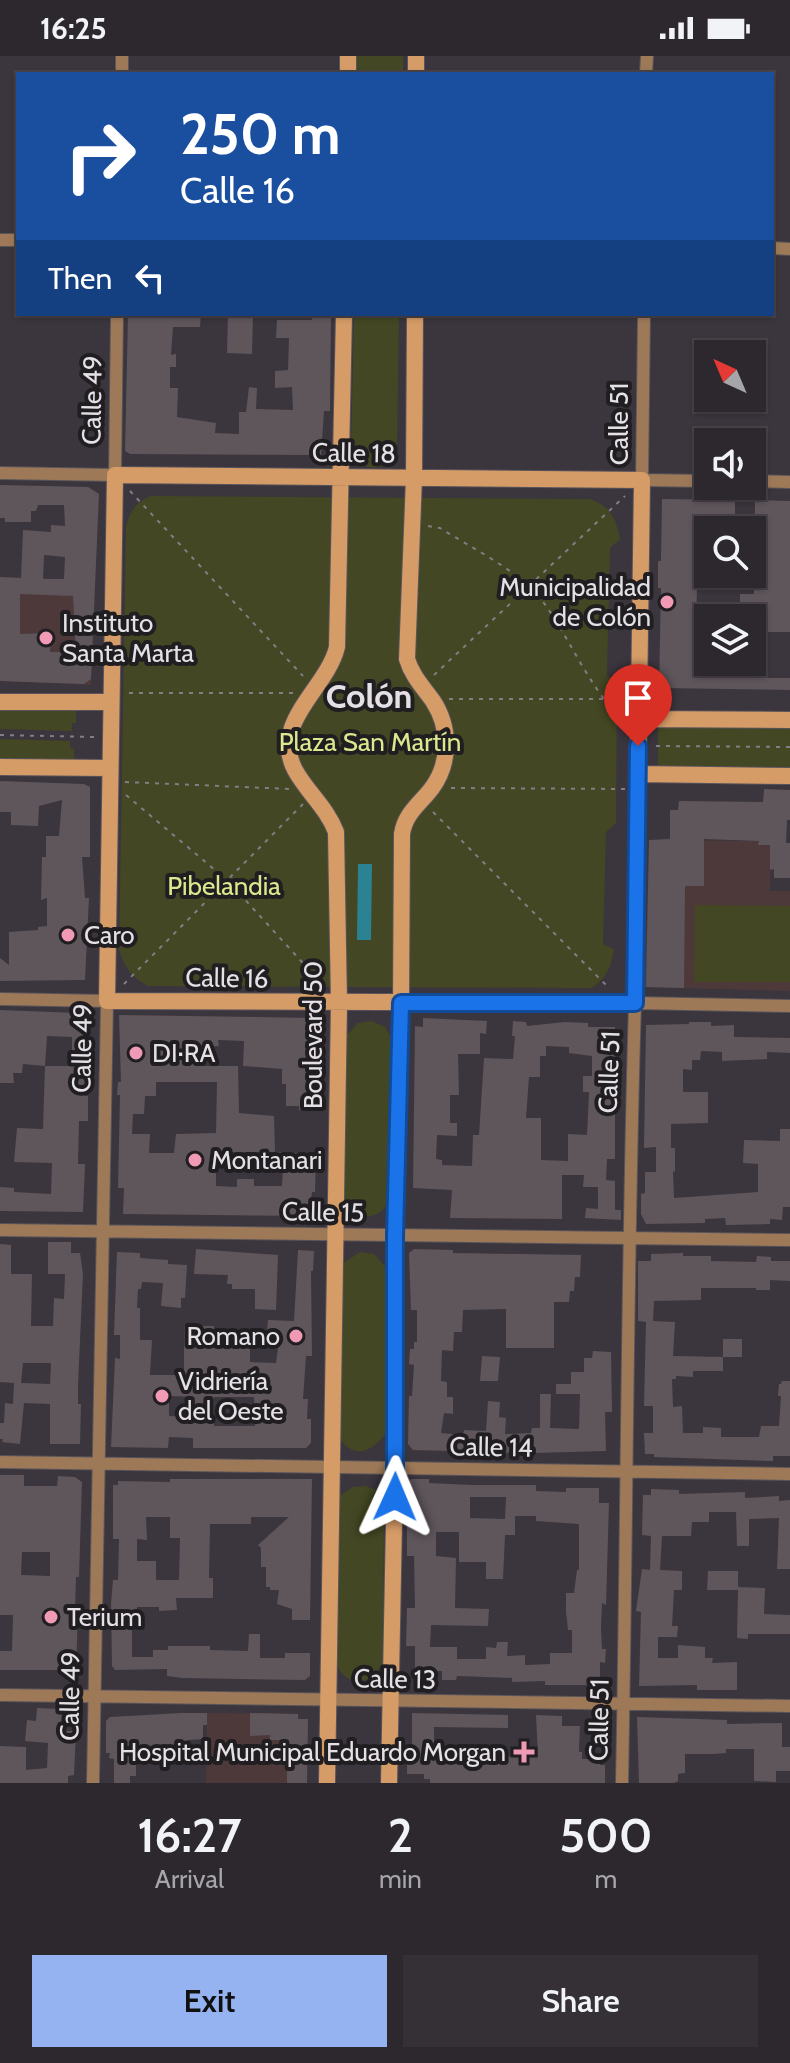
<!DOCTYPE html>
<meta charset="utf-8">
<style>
:root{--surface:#2c282e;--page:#343036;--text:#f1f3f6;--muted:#a6a6aa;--line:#48444a;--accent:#95b2f1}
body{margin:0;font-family:Cabin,sans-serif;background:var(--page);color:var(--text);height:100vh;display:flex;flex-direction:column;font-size:30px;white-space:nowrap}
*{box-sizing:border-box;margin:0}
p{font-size:26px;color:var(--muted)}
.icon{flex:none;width:44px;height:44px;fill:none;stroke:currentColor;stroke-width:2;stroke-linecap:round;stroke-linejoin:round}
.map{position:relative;height:1727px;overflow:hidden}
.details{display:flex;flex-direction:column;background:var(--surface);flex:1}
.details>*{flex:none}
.banner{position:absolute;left:16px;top:16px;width:758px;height:244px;border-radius:0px;box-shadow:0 2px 6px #0004,0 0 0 2px var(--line);background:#1a4fa0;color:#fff;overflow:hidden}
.needle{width:52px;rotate:316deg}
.fabs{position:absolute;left:694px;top:284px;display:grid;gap:16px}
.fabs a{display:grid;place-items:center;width:72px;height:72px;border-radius:0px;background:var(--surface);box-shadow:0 2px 6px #0004,0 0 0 2px var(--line);font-size:40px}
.pin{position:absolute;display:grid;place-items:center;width:68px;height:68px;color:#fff;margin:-82px -34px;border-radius:50% 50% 50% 0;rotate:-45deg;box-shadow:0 0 8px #0007}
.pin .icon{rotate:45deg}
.me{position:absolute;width:88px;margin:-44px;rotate:1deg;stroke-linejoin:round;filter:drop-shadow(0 0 6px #0008)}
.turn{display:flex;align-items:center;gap:28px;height:168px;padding:0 32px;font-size:36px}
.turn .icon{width:104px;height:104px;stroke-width:2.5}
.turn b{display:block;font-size:56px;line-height:68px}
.then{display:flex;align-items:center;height:76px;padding:0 32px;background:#0003;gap:16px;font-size:30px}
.eta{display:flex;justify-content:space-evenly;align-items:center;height:136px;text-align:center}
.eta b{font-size:48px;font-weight:600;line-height:56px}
.button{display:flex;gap:16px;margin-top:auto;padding:16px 32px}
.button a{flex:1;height:92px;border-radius:0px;background:var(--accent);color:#111;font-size:32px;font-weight:600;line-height:92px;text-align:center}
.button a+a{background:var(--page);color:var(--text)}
.status{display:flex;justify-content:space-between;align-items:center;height:56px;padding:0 40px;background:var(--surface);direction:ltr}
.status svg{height:22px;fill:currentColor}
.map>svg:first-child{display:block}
</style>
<div class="status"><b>16:25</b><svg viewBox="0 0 49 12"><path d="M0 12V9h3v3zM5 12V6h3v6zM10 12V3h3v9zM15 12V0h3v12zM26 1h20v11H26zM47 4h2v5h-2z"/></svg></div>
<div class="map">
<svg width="790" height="1727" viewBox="0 0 790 1727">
<rect width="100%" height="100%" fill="#3b353d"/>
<path fill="#4e393a" d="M0 521 94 524 91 629 0 625Z
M649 784 759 785V789H770V835H790V935L645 931Z
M207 1657 298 1658 299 1663H308L307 1727H206Z"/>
<path fill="#434723" d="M357 0H403V18H356Z
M354 258H399L397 395C386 419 357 416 351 391Z
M150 440 590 443C611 451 616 462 620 483L610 492 607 619 617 625 616 767 606 776 603 888 614 893C611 912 607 921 592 932L148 930C132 921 125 912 119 894L126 470C130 455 136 447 150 440Z
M0 653 76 654V667H72V675L0 673Z
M658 667 790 669V718L658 717Z
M0 683 70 685V692L74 693V705H0Z
M695 849 790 850V926H694Z
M372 965 385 971 393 984 390 1143C381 1165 356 1166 343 1148L344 982 358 967Z
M360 1196 374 1198 387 1212 388 1373C377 1394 353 1407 339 1380L342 1208Z
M353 1431 365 1430 375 1433 384 1447 383 1606C369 1634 343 1631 334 1602L338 1441Z"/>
<path fill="#2b8293" d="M358 808H372L371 884H357Z"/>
<path fill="#5f565c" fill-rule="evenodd" d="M128 258H201L200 271H173L171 299 176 298V311H170V332H178L177 361 216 367 215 377 239 378V356H246L249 331 257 332 256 353 293 354 292 331 275 332V315L288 314 289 282H276L277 264H312V258H331L330 355H324L321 399 130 398 125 395Z
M228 258H253L252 298 227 297Z
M0 429 88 431 99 438 91 623 84 628 0 625V521L21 522 23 474 51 476V469L65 470 64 449H38L36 455H31V466H5V462H0ZM44 499 65 501 64 523H43ZM20 538 73 540 76 596H50L51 577 20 578Z
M662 443 735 444V474H708V518H731V530L697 531 695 612 739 613V606H752V562H740V538H754L755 444 790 445V576H765V622H790V634L659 632 661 532H658V505H661Z
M0 725 84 728 90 731V801H82L85 842H89L85 924 0 925V902L9 909V876L38 874V871L47 870V842L41 844 42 801H46V780H59L62 744 39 750 38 770 11 769V756H0Z
M764 733 790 734V764H787L786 787H790V822H774V813L770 814V789H758L759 785 704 783V830H685L684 932 646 931 649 784 670 783V754H678L679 745 763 746Z
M0 954 78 957 84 962 82 995 86 996 85 1040H88V1065H79L78 1108H85L83 1156 0 1155V1131L14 1132V1136L51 1138 52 1107 14 1106 17 1072 43 1073 45 1010 23 1008 22 1017H13L14 1027H0ZM47 980 72 981V1010H45Z
M119 959 314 962 316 967 317 1028H309L317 1047V1054H299V1050H286V1028H282V1013L243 1010 244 985 218 984 219 990 199 991 200 1010H238L239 1057 274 1060 275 1096 316 1098 315 1136H312L309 1160 123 1158 124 1132H118L120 1039H117L118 1026H121ZM156 1026H217L216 1077 176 1078 174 1097H149L150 1078H132L133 1058H144L145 1040H156ZM216 1096H275L274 1109 283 1110 282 1130H254V1123H237V1131L216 1130Z
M423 962 487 965 486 978 480 977V998H458L459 1039H450V1067H457V1080L437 1079 436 1103 442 1104V1109L472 1110 473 1079H479L484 1002 513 1003 515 980H512L513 965 526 966 527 970 565 966 588 967V971H615V1103H607L606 1124 615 1125V1154H621V1164L585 1162 586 1152 598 1153V1131H583L584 1119H562V1163L450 1162 452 1134 413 1132 415 970 423 971ZM546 990 569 991V997L592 1000V1020H583V1036H589L587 1079 568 1078V1105L541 1104V1062H526L529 1021H540V1000H546Z
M689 966H711V970L734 969V981L790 982V997L767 996V1003L722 1005V996L701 995 700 1004H692V1014L683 1013V1036H708V1067L671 1068V1092H675V1116L673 1115 674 1142 758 1136V1108L743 1107 744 1084 780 1085V1073H790V1151H783L782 1164 770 1163V1168L726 1169 725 1162 705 1163V1167L646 1168 641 1158V1138L645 1137V1116H656V1091L644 1092 646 969 689 968Z
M48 1186H71V1197H80L83 1218 78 1329V1348H81L80 1388H50V1348L24 1347 20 1388 2 1386 3 1383H0V1367H4L5 1347 13 1348 14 1327 0 1326V1188L11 1189V1218H32L31 1270H53L54 1242 64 1243 65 1218H48ZM23 1307H51L50 1328 21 1327Z
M196 1193 278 1199 276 1254 255 1253V1233H232V1228H227L228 1219 194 1218Z
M414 1193 453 1194V1197L581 1199 580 1221H575L574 1235H570L569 1246H554V1292H506V1253L463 1254 462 1276H454L453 1295 442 1294 441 1325 447 1326V1341H453V1358L444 1357 441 1377 463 1379 464 1374 486 1375 488 1345 500 1346 499 1361 506 1362 505 1378 531 1377 532 1372H540V1338H551L550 1372 579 1373 580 1338H556V1328H571V1316H584V1302H592L593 1295 611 1296 612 1356H605L606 1395 534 1397 413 1394 408 1388 409 1340H412L414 1309 409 1308 410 1293H414V1286H417V1254H411L410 1226 409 1197Z
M298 1194 314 1195 313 1215H311L312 1300H306L303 1343H308L307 1363H311V1387L306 1392H193V1382L169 1381 168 1392 111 1391 115 1302 120 1303V1279H114L117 1196 140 1197V1202L168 1204V1208L187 1209 185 1242H181V1252L161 1250 163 1227 142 1226 141 1233H138L137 1252H140V1284H152L150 1319H184V1270H214L213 1290 250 1291V1306L276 1307 280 1276H267L268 1264 294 1265ZM169 1340 194 1341 193 1361 169 1360ZM214 1341H254L255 1370H214Z
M683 1197V1200H711V1205L756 1206 757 1200 771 1201V1205H790V1225L770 1224V1234H756V1232H701V1244L654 1245 653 1265 675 1266 673 1300 723 1301V1315H693V1321L676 1320V1323H672L673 1351 682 1350 683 1377H703V1371L721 1372V1381H759L761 1370H779L781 1340H778L779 1328H781L782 1325H790V1400H773V1405L654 1401V1398H645L644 1377H653V1350H644L646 1266 638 1265V1205H651V1198Z
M723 1283H742V1301H723Z
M482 1300 500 1301 498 1325H480Z
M0 1419H24V1430H57L58 1420 75 1421 82 1426 79 1521H76L75 1555H78L76 1614H0V1595H12L13 1559H0ZM22 1496H50V1520L21 1519Z
M170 1423H312L310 1564H292V1553L277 1548 279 1534H270V1531H266V1511H261V1492L258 1489 289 1461H251V1468H210L209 1522H213V1542H176L177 1554 159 1555V1551H137V1555H132V1601H153V1594H168V1590H210V1594L248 1595 249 1578H260V1602H285V1597H310V1620L305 1624 182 1622 167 1620V1613L115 1614 112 1610 111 1548 113 1524H118L119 1483H113V1429H118V1425L170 1426ZM146 1461H170V1482H180L179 1524H156V1505H137V1483L147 1484Z
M411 1423H429V1427L471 1429H536V1435L566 1436V1432H599V1447H609L606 1549 602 1547 601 1572 602 1593H606L605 1607 600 1606V1629H545V1625L512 1626V1622L485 1621 457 1620 456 1624H442V1615H415V1590H406L407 1552H415L414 1500H407V1428ZM470 1441H506L505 1463 470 1462ZM515 1460H536V1465L579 1468V1514H577L574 1537H566V1555L568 1574H572V1597H550V1608L525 1609V1599L507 1600 508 1586H497L496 1592 486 1591V1603H457V1591H430L431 1569 488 1570 489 1553 455 1552 456 1502 436 1500V1476H459V1506H486V1523H503L505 1479H515Z
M651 1433 679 1434V1438L745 1436V1442L779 1440V1445L790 1444V1513H777L779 1462 749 1463V1490H737L736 1456H709V1466H692L691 1480H662L660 1514 682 1515V1534H674L672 1570H678L677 1581H658V1602H678V1589L705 1591V1602H713L712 1607 737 1606V1634H697V1629L639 1630 641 1556 636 1555 642 1513 650 1514 651 1480 642 1479 643 1439H651Z
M708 1515H738V1531L765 1532 764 1558 790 1559V1578H748V1583L737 1582 738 1534H707Z
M37 1652 62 1653 61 1675H76L74 1719 68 1720V1727H0V1690L26 1691V1714L47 1712 48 1687 25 1685 27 1664 36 1665Z
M181 1657H207V1669H203V1683L188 1684 187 1691H175V1696L136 1694V1720H130V1727H114V1703L109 1702 110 1697H106V1665L110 1661Z
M250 1657 298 1658V1663H308L307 1727H287V1688H281V1684H270V1679L250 1680Z
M412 1657 508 1659V1672L434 1671V1692H442V1699L538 1701 536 1659 562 1660V1670H580L579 1696H582V1703H600V1709H605V1727H430V1723H424V1718H407V1700H412Z
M637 1661 727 1664V1668L782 1667V1691H790V1715H776V1726L754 1725V1693H726V1697L714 1698H685V1717L678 1718V1725L674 1727H639Z"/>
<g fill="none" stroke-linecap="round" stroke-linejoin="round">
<g stroke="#59545b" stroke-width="14">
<path id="street" d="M122 18V0
M646 18 647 0
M0 184H18
M772 192 790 193
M644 258 642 424 708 425
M0 417 115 419 117 258
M752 425 790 426
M0 943 107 945 93 1727
M0 1174 790 1184
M0 1406 790 1418
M0 1639 790 1650
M622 1727C627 1467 627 1207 635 947L790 950"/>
</g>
<g stroke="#59545b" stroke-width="18">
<path id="secondary" d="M348 18V0
M416 18V0
M115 419 642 424 635 947 107 945Z
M0 646H111
M639 663 790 664
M0 711 109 712
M638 718 790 720
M327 1727 339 947 336 776C327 752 307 736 295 714 270 666 327 633 337 591L344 258
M389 1727 395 1412V1180L401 947 402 778C405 757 420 748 432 732 451 706 450 671 433 645 423 631 412 620 407 603L414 422 415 258"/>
</g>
<path stroke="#837d84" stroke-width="2" stroke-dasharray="4 6" stroke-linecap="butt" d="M130 435 303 620
M428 470 440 472C470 491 519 515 541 543 565 575 580 611 604 643
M434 619 625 440
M129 637H294
M449 643H622
M0 679 95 681
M656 690 790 691
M125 726 291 733
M451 732 625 733
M126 739 228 825 322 928
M433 756 609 932
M124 928 303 748"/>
<use href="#street" stroke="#9d7958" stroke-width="12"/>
<use href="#secondary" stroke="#d69c67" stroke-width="16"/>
</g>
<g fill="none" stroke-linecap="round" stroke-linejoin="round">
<g stroke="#114b97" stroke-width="20">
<path id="route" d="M395 1441V1180L401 947H635L638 690"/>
</g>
<use href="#route" stroke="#1a73e8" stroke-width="14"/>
</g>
<g fill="#f09ab6" stroke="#201e21" stroke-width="3">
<circle cx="667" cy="546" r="8"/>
<circle cx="46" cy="582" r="8"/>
<circle cx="68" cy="879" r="8"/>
<circle cx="136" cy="997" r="8"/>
<circle cx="195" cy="1104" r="8"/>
<circle cx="296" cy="1280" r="8"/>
<circle cx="162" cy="1340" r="8"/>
<circle cx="51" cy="1561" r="8"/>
<path d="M520 1684h8v8h8v8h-8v8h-8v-8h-8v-8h8z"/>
</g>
<g text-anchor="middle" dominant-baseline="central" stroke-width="8" stroke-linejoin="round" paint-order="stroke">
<g font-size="26" fill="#e4e0e5" stroke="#201e21">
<text transform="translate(92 344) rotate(-89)">Calle 49</text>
<text transform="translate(619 368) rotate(-90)">Calle 51</text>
<text transform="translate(354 397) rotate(1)">Calle 18</text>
<text transform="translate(227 922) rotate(1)">Calle 16</text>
<text transform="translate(313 979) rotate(-90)">Boulevard 50</text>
<text transform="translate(82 992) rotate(-89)">Calle 49</text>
<text transform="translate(609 1016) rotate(-88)">Calle 51</text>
<text transform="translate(323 1156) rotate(1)">Calle 15</text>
<text transform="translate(491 1391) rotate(1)">Calle 14</text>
<text transform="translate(395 1623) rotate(1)">Calle 13</text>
<text transform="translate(70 1640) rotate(-89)">Calle 49</text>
<text transform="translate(599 1664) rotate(-89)">Calle 51</text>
</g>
<g font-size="26" fill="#e4e0e5" stroke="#201e21" text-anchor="start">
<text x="651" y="531" text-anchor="end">Municipalidad<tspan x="651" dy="30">de Colón</tspan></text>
<text x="62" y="567">Instituto<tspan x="62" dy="30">Santa Marta</tspan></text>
<text x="84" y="879">Caro</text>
<text x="152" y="997">DI·RA</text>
<text x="211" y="1104">Montanari</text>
<text x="280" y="1280" text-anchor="end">Romano</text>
<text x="178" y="1325">Vidriería<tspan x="178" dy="30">del Oeste</tspan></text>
<text x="67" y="1561">Terium</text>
<text x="506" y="1696" text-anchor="end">Hospital Municipal Eduardo Morgan</text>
</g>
<g font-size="26" fill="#dde88e" stroke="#201e21">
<text x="370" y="686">Plaza San Martín</text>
<text x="224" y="830">Pibelandia</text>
</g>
<g font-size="34" font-weight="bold" fill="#e4e0e5" stroke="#201e21">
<text x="369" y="640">Colón</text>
</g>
</g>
</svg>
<div class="fabs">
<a><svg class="needle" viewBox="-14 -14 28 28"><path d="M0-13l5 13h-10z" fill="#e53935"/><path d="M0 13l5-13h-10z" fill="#a6a6aa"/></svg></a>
<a><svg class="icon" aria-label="sound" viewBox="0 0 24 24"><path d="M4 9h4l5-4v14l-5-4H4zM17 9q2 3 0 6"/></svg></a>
<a><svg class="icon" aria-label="search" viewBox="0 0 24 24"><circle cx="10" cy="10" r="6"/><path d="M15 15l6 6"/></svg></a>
<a><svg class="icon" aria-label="layers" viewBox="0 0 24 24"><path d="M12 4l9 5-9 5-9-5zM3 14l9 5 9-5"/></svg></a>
</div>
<div class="pin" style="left:638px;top:690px;background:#d93025"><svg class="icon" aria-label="arrive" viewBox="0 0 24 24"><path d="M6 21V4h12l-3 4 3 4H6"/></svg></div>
<svg class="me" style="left:395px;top:1441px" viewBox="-20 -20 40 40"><path d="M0-17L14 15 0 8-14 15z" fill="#1a73e8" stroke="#fff" stroke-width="4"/></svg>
<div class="banner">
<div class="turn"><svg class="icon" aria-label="right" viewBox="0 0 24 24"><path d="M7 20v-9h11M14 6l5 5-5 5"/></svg><div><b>250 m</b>Calle 16</div></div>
<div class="then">Then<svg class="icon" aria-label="left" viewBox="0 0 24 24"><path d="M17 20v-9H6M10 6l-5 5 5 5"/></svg></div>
</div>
</div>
<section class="details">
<div class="eta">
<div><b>16:27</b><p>Arrival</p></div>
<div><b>2</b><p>min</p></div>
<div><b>500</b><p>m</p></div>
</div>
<div class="button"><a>Exit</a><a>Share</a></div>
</section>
